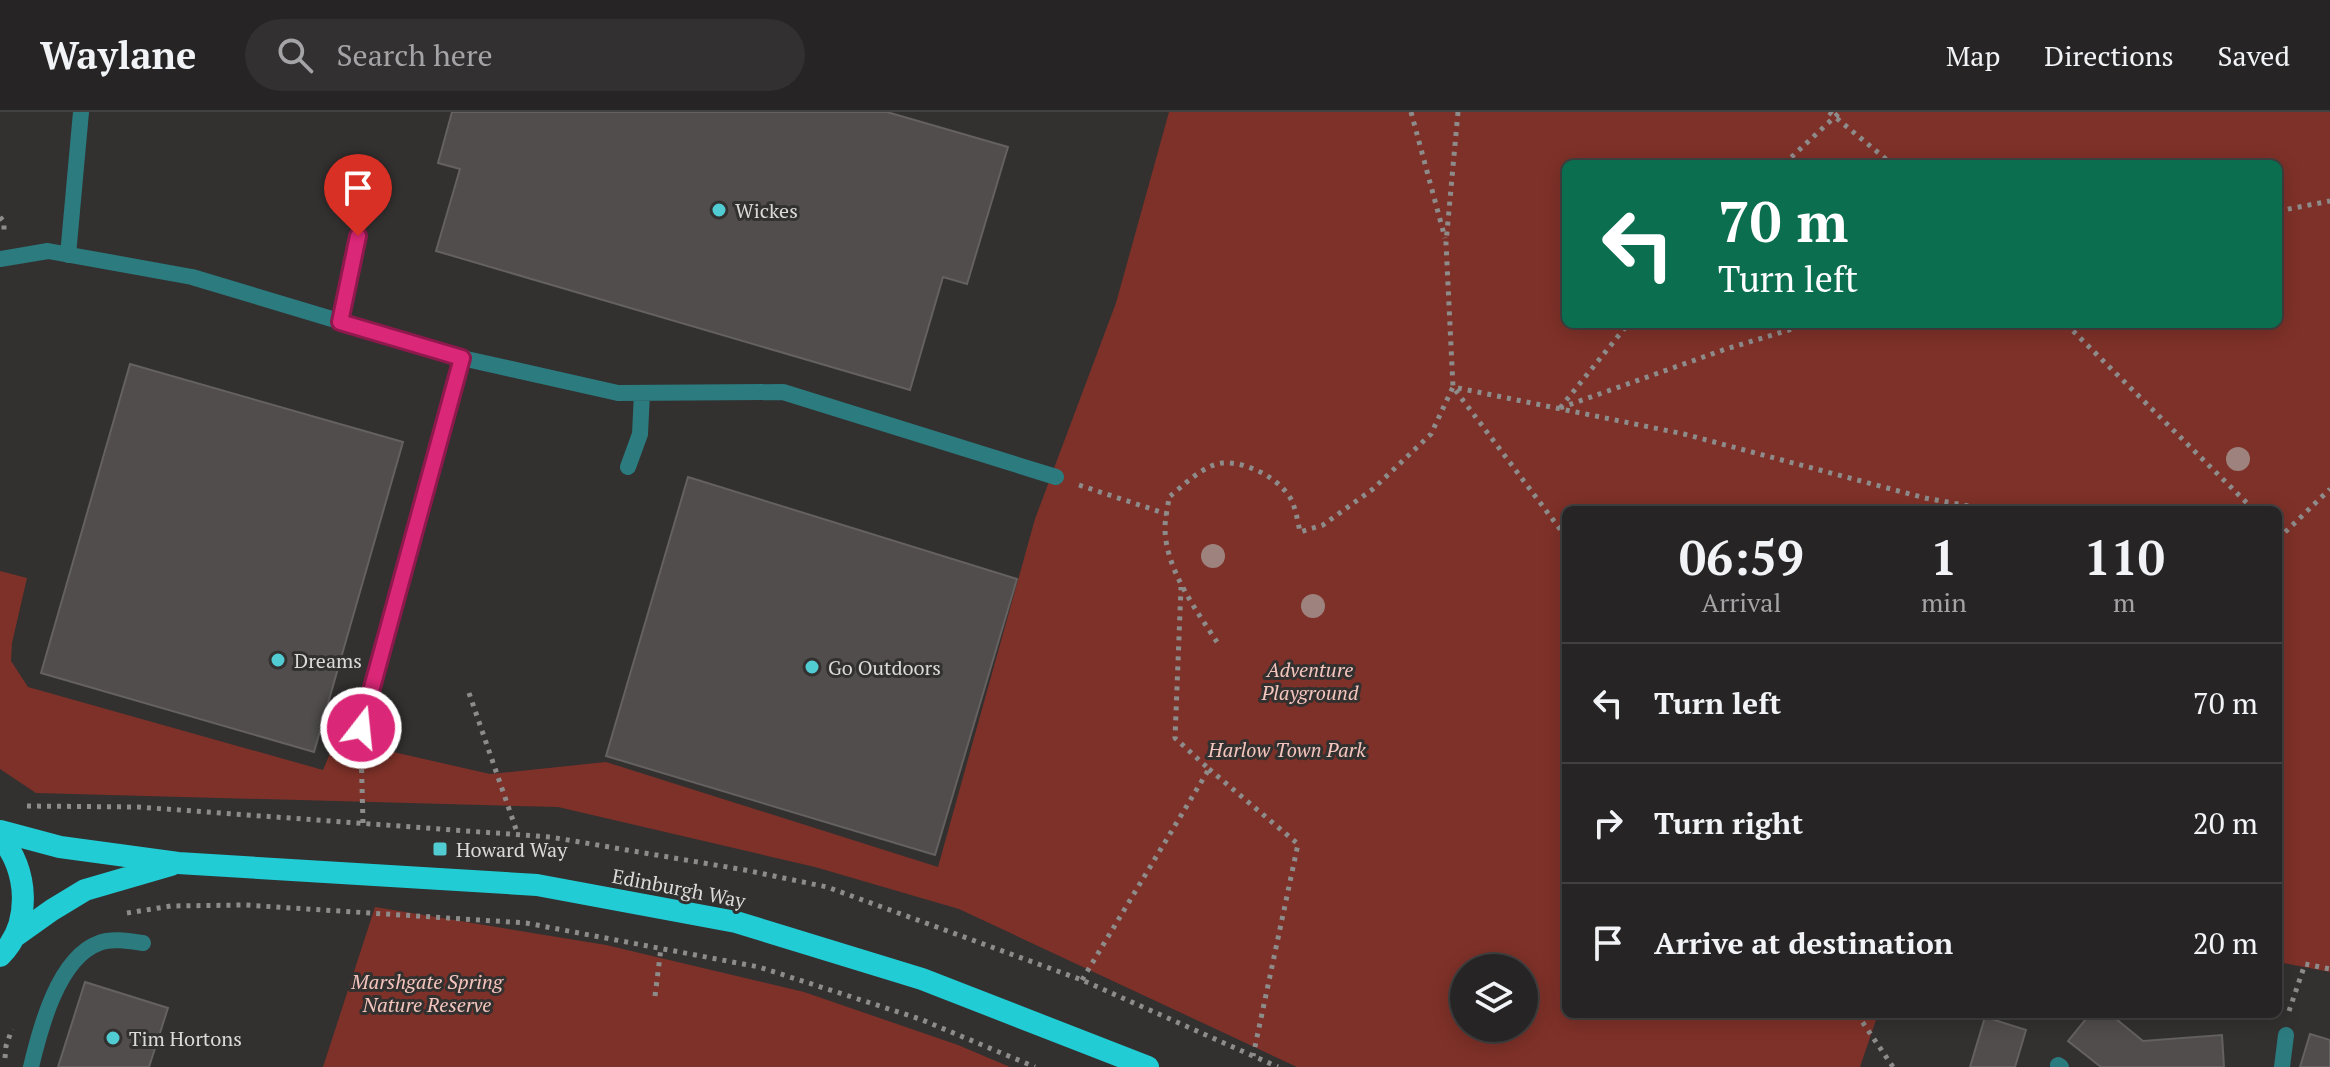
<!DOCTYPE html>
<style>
:root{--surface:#262424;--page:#323031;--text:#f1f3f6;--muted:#a4a4a6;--line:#424141}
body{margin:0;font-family:"PT Serif",serif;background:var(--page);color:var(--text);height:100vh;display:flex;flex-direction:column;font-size:30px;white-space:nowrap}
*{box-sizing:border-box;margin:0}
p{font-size:26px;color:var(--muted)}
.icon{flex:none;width:44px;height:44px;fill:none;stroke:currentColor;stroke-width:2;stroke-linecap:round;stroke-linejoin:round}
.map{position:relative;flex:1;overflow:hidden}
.sheet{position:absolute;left:1562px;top:394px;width:720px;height:512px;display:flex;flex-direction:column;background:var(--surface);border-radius:12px;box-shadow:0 4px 20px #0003,0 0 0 2px var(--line)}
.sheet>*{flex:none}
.hud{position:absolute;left:1562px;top:48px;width:720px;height:168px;border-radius:12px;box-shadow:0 4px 20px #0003,0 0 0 2px var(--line);background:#0b6e4f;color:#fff;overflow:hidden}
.buttons{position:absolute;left:1450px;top:842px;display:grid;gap:16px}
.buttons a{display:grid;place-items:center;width:88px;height:88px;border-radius:50%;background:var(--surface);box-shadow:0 4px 20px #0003,0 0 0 2px var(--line);font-size:40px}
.pin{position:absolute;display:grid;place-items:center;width:68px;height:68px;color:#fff;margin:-82px -34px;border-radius:50% 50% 50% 0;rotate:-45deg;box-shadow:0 0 8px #0007}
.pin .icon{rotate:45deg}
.me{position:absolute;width:88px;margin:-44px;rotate:16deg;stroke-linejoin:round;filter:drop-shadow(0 0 6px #0008)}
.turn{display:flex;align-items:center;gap:28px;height:168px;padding:0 24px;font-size:36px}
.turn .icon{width:104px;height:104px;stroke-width:2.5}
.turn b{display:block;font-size:56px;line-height:68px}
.eta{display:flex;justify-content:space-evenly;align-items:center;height:136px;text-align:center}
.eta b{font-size:48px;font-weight:800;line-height:56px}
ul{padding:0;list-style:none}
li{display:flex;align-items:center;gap:24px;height:120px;padding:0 24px;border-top:2px solid var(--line)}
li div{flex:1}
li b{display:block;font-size:30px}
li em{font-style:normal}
header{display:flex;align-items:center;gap:48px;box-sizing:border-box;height:112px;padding:0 40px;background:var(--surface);border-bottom:2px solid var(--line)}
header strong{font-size:38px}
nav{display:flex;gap:44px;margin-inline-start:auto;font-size:28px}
.search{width:560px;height:72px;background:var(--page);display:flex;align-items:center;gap:20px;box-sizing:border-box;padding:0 28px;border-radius:44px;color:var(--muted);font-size:30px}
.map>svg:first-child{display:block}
</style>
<header>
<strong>Waylane</strong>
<div class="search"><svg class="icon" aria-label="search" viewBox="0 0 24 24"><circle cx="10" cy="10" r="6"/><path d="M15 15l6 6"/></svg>Search here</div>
<nav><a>Map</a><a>Directions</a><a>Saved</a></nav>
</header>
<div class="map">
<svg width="2330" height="955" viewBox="0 0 2330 955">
<rect width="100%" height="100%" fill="#333030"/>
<path fill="#7e3128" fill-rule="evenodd" d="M1169 0H2330V860L2278 850V398H1566V902H1878L1860 955H1297L959 797 815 755 558 695 36 681 0 657V459L27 466 12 531 11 549 28 575 323 658 336 627 490 662 606 650 938 755 1035 407 1116 191ZM1566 52H2278V212H1566ZM1464 856H1524V916H1464Z
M375 795 606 833 804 880 958 933 1010 955H323Z"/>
<path fill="#504d4c" stroke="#646160" stroke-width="2" d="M452 0H887L1008 35 967 172 943 165 910 278 436 139 460 57 438 51Z
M130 252 403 330 314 640 41 561Z
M688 365 1017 467 935 743 606 644Z
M85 870 168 896 149 955H58Z
M2090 902H2110L2143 929 2222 923 2224 955H2101L2068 929Z
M1985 905 2026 918 2015 955H1970Z
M2310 922 2330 928V955H2300Z"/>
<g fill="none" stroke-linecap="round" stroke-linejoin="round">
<path stroke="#8e8c8b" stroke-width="5" stroke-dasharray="4 6" stroke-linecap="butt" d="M1411 0 1445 126
M1458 0 1446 131 1453 275 1566 425
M1829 0 1892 52
M1784 52 1840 0
M2278 99 2330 89
M0 105 4 110V123
M2066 212 2254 398
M1560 296 1726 237 1809 212
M1560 296 1628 212
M1079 373 1167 402
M2278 427 2330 377
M1217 530C1196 498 1165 456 1165 416 1165 406 1168 395 1169 385 1183 374 1203 353 1222 351 1247 349 1281 367 1292 389 1296 399 1298 410 1300 420L1323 413 1373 377 1431 322 1453 275 1684 322 1925 386 1991 398
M469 581 518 723
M361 637 363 711
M1209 657 1298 732 1253 944
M27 694 138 695 550 725 745 758 827 775 1082 868 1278 955
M127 801 171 794 245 793 526 811 759 855 920 907 1035 955
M1082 868 1209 657 1175 626 1181 475
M655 884 661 836
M2289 899 2305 852 2330 857
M1857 902 1893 955
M5 946 6 934 12 917"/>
<path stroke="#2b7b7f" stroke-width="16" d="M68 143 81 0
M0 147 48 139 192 165 462 246 618 281 783 280 1056 365
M340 210 358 124
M628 355 640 322 642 281
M361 616 462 246
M31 955C40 917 58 846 99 831 112 826 129 829 143 831"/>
<path stroke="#2b7b7f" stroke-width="16" d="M2058 953 2061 955
M2282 955 2286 923"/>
<path stroke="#22ccd4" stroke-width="22" d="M0 719 60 735 178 751 537 773 736 810 922 867 1148 955
M0 725C29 757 32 813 0 844
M14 825 52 798 85 778 171 753"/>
</g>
<g fill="#9d827e">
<circle cx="2238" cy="347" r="12"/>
<circle cx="1213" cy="444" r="12"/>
<circle cx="1313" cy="494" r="12"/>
</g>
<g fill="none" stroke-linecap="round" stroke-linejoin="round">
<g stroke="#8e194d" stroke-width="20">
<path id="route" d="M358 124 340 210 462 246 361 616"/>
</g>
<use href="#route" stroke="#db2777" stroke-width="14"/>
</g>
<g fill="#51ccd3" stroke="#333030" stroke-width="3">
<circle cx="719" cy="98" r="8"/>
<circle cx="278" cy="548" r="8"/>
<circle cx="812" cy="555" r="8"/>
<rect x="432" y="729" width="16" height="16" rx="4"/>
<circle cx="113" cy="926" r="8"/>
</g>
<g text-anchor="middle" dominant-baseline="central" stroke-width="6" stroke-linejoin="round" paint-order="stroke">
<g font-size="20" fill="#dbdad9" stroke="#333030" text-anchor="start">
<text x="735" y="98">Wickes</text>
<text x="294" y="548">Dreams</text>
<text x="828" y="555">Go Outdoors</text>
<text x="456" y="737">Howard Way</text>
<text x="129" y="926">Tim Hortons</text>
</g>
<g font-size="20" font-style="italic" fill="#f4c5bd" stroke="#333030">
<text x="1310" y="557">Adventure<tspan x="1310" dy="23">Playground</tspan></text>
<text x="1287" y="637">Harlow Town Park</text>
<text x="427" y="869">Marshgate Spring<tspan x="427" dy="23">Nature Reserve</tspan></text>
</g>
<g font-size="20" fill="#dbdad9" stroke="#333030">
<text transform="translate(679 776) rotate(11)">Edinburgh Way</text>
</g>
</g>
</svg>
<div class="buttons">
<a><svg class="icon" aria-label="layers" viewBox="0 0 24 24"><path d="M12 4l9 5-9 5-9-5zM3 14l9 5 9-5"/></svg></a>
</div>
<div class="pin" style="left:358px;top:124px;background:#d93025"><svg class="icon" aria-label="arrive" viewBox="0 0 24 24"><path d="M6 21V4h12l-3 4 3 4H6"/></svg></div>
<svg class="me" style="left:361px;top:616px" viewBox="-20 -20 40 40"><circle r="17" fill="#db2777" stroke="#fff" stroke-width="3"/><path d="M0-11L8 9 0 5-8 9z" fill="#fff"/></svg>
<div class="hud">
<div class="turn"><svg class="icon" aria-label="left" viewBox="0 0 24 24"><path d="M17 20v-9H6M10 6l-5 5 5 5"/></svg><div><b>70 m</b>Turn left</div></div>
</div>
<section class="sheet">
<div class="eta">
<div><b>06:59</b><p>Arrival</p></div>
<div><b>1</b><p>min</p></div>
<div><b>110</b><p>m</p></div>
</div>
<ul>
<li><svg class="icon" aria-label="left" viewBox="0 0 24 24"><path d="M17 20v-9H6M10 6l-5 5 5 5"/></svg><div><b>Turn left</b></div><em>70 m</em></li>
<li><svg class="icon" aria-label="right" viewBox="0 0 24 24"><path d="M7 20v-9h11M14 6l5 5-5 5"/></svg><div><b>Turn right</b></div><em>20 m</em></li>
<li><svg class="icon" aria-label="arrive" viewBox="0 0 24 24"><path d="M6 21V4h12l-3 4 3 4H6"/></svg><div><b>Arrive at destination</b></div><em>20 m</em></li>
</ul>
</section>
</div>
